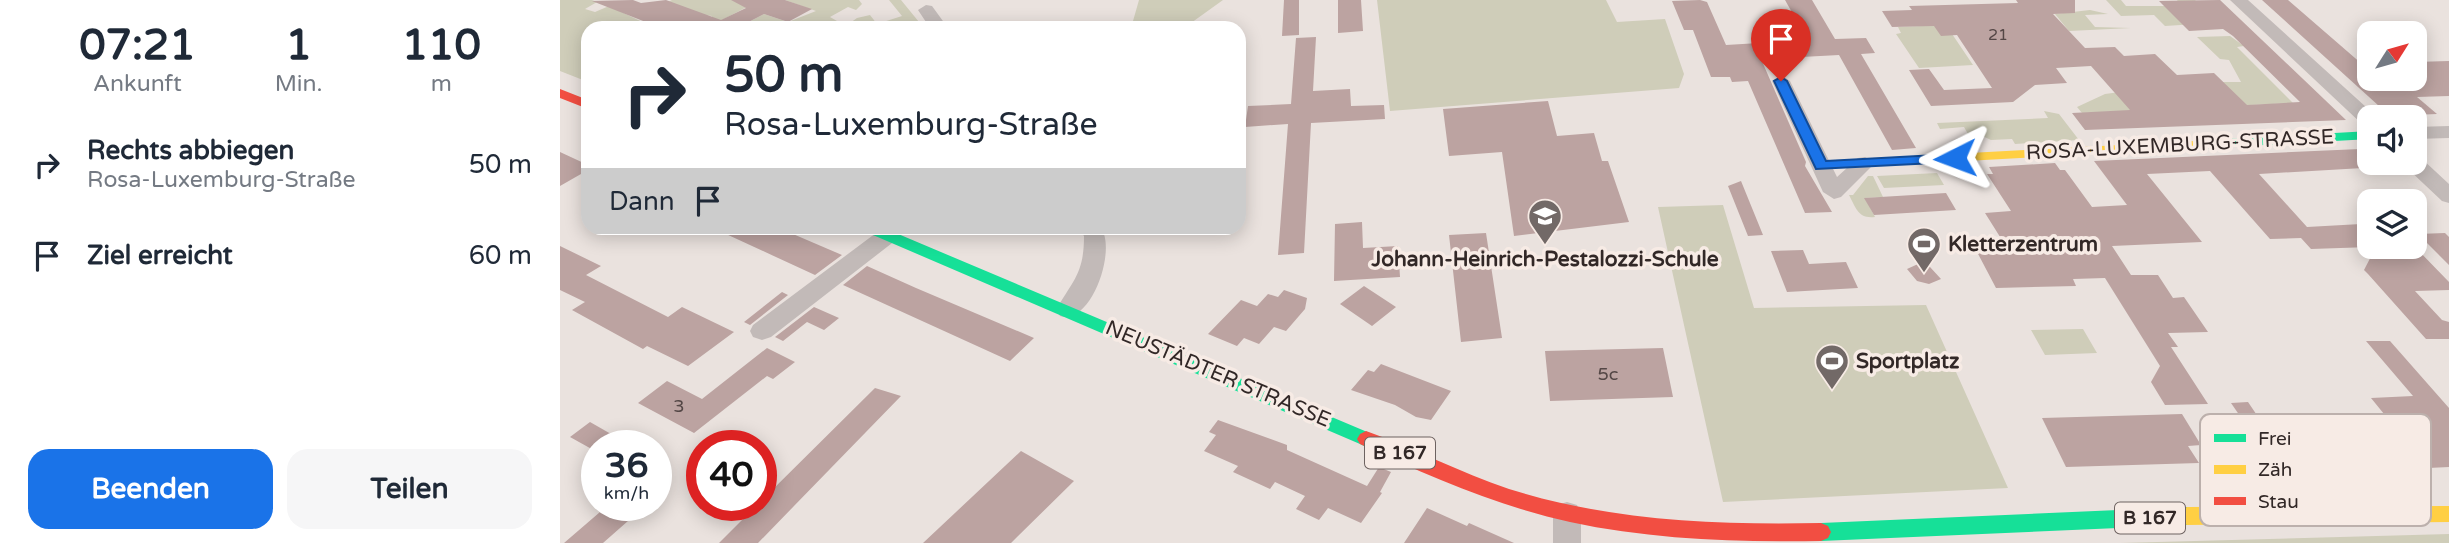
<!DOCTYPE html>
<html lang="de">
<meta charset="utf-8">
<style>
:root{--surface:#fff;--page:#f6f6f7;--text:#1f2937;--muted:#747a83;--accent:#1a73e8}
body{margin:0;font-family:"Varela Round",sans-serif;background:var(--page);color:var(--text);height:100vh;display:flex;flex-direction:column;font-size:26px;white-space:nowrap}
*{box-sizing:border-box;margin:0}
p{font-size:23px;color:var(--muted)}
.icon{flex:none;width:38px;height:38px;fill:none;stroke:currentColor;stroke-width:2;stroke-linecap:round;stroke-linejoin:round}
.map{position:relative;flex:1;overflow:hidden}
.sheet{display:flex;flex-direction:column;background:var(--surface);width:560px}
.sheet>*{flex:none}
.top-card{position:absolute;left:21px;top:21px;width:665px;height:214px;border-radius:21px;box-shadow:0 4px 18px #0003;background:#fff;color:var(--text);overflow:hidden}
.needle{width:46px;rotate:53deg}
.fabs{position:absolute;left:1797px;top:21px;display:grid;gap:14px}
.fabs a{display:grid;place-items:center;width:70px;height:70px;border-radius:14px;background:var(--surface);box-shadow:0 4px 18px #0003;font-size:35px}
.speed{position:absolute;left:21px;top:430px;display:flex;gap:14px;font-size:35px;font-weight:700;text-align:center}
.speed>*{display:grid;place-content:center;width:91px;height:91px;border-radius:50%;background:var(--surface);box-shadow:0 4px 18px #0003;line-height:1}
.speed small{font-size:18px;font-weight:400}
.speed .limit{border:10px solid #d22;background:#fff;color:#111}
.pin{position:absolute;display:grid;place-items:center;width:60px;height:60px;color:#fff;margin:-72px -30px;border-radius:50% 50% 50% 0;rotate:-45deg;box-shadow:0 0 7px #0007}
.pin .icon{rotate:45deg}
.me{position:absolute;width:77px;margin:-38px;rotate:267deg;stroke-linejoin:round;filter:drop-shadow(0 0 5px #0008)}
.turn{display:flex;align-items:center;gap:24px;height:147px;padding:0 28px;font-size:32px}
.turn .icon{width:91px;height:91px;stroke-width:2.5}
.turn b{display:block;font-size:49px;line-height:60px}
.then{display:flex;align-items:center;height:66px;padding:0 28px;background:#0003;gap:14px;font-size:26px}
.eta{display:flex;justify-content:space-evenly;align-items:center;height:119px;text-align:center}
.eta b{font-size:42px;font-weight:700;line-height:49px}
.button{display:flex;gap:14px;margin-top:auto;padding:14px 28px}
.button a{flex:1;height:80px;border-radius:21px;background:var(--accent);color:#fff;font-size:28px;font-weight:700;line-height:80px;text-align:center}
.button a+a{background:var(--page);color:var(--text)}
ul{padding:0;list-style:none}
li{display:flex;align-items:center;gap:21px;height:91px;padding:0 28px}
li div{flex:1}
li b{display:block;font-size:26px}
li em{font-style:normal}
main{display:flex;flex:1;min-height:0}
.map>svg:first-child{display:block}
</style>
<main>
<section class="sheet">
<div class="eta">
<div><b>07:21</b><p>Ankunft</p></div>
<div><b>1</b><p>Min.</p></div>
<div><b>110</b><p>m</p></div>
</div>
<ul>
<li><svg class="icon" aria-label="right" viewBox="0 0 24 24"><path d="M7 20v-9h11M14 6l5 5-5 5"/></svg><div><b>Rechts abbiegen</b><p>Rosa-Luxemburg-Straße</p></div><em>50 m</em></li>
<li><svg class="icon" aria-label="arrive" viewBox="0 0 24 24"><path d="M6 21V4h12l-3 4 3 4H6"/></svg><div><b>Ziel erreicht</b></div><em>60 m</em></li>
</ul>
<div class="button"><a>Beenden</a><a>Teilen</a></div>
</section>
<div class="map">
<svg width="1889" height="543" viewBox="0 0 1889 543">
<rect width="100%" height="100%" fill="#eae2de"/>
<path fill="#cfcdb9" d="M0 0H32L37 2 25 9 35 12 49 6 95 28H28V82L0 71Z
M112 0H200L147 28 152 16 95 8Z
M225 0H299L302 4 296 10 288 7 270 17 277 21 270 28H177L204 14 228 22 256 11Z
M329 0H341L359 22 283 28 297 18 310 15 317 24 342 16Z
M579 0H663L624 28H571Z
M817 0H1046L1057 22 1105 19 1124 74 1119 88 830 111Z
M1546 0H1561L1566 6H1621L1617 0H1635L1643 8 1636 24 1605 26 1594 15 1561 16Z
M1530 10 1548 14 1525 15 1535 27 1571 28 1509 31 1495 14Z
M1386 25 1413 65 1359 68 1336 34 1341 33 1338 27Z
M1670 36 1684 46 1677 47 1733 103 1522 113 1517 107 1545 94 1635 82H1681L1669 60 1660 59 1637 37Z
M1484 111 1499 114 1519 140 1455 144 1452 139 1431 140 1416 133 1408 134 1404 127 1380 129 1377 123 1488 118Z
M1377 173 1384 185 1324 188 1317 176Z
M1308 176H1313L1323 197 1305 198 1315 217C1298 219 1296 208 1289 195H1293Z
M1163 205 1194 308 1366 305 1448 488 1163 502 1098 207Z
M1523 329 1537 353 1485 355 1471 330Z
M1889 534V543H1560Z"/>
<path fill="#bca3a1" d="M73 0 81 3 106 0 161 20 186 8 171 0H225L252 9 228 22 204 14 177 28H101L32 1Z
M724 0H739V35L722 36Z
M778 0H801L803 31 778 33Z
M1140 0 1147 2 1166 45 1234 41 1225 24 1238 23 1225 0H1252L1275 39 1306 38 1315 53 1301 54 1356 148 1332 150 1279 55 1201 59 1246 162 1245 166 1272 212 1245 213 1188 81 1172 82 1170 77H1151L1133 30H1124L1112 1Z
M1456 0H1515V13L1493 14 1525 48 1555 47 1564 56 1595 54 1617 75 1654 73 1687 105 1740 102 1673 36 1663 29 1629 31 1599 1 1660 0 1786 120 1525 130 1512 113 1570 110 1531 66 1496 68 1507 83 1475 85 1453 102 1371 106 1349 70 1369 69 1384 90 1432 88 1397 35 1381 36 1374 26 1332 27 1322 11 1352 10 1349 6 1458 3Z
M1702 0H1728L1810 71V79H1855V62L1889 61V96L1857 97 1877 114 1830 116Z
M756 37 753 91 790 89 791 106 824 105 825 119 751 123 744 253 718 255 728 124 685 127 688 106 731 104 736 38Z
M988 101 997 136 1034 133 1042 161H1048L1069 222 954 236 942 152 889 156 883 109Z
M1800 149 1810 158V163L1820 167 1699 174 1747 227 1801 224 1810 233V247L1751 249 1741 238 1710 239 1650 171 1587 174 1642 242 1552 246 1571 275H1598L1613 298 1624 297 1648 332 1608 333 1618 347H1611L1648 404 1605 405 1591 382 1600 366 1545 278 1513 279 1516 286 1436 288 1416 250H1433L1428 240H1442L1425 213 1451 211 1427 174H1433L1429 167 1495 163 1500 170H1505L1532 207 1567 205 1534 161Z
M0 152 28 165V170L0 186Z
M1181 181 1203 235 1188 236 1168 186Z
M1386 193 1396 210 1314 215 1304 198Z
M802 222 803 248 838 246 840 277 774 281 775 224Z
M153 228H219L282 255 255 275Z
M926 233 942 338 901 342 889 235Z
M1885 233 1889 237V265L1858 234Z
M0 246 41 266 26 275 108 317 122 307 174 332 128 366 87 346 83 349 12 310 25 302 0 290Z
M1816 247H1855L1889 282V290L1855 291 1882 320 1889 322V339H1866L1808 274 1804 270Z
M1243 250 1249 264 1286 262 1298 288 1227 292 1211 251Z
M1358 264 1370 267 1381 279 1369 284 1357 281 1347 269Z
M307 266 356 288 474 338 450 361 283 285Z
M804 286 836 307 812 326 780 304Z
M724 290 747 298 745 309 726 331 714 327 699 344 684 338 677 346 648 334 681 300 697 306 708 294 718 297Z
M222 292 228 295 190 325 184 322Z
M254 307 279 318 264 330 247 322 223 341 215 337Z
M1806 341H1830L1889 408V467L1868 468 1811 398 1853 396Z
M207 348 235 362 213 379 207 376 134 433 78 403 107 381 142 399Z
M1103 348 1113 397 990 401 985 351Z
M821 364 891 391 871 420 856 417 835 405 791 390 808 370 814 372Z
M315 388 341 396 198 543H159L196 506H201V501Z
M1688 402 1707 430 1716 429 1720 436 1766 434 1792 469 1699 472 1674 435H1693L1671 403Z
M1622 414 1641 445 1628 446 1639 463 1506 467 1482 418Z
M658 420 727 445V450L807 486 819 467 831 472 820 492 822 493 801 523 768 508 759 520 736 509 745 496 715 482 710 489 673 472 678 466 644 451 656 435 649 432Z
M30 422 72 446H37V452L10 437Z
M461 451 514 481 451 543H363Z
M47 506H85L43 543H4Z
M867 508 907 526 909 523 954 543H844Z"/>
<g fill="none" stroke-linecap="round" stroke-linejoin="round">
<path fill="#c2bab8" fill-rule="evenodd" d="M1670 0H1688L1817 117H1810V127L1803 125Z
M366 5 372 6 388 28H370L358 10Z
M1221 75 1230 81 1277 177 1298 158 1305 157 1315 163 1281 197 1274 199 1263 192 1212 81Z
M1889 126V138L1855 139V127Z
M1855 157 1861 158 1889 184V203L1882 201 1847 168 1844 163H1855Z
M328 228 336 230 339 235 336 240 211 337 202 340 193 337 190 331 193 325 320 230Z
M518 228H541C557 250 531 326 500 316L496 310C513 280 524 274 524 236Z
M1007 502 1017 505 1021 514V543H993V514L997 505Z"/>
<path fill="#16e098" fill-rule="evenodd" d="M1810 131V139L1633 149 1626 145 1633 141Z
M303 228H324L812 434 815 439 812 444 806 447 800 444 306 232Z
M1627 507 1634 510 1637 516 1634 522 1627 525 1261 541 1254 538 1251 532 1254 526 1261 523Z"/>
<path fill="#ffcf43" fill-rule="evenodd" d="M1633 141 1640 145 1638 148 1261 169 1254 165 1261 161Z
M1889 506V522L1627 525 1620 522 1617 516 1620 510 1627 507Z"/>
<path fill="#f24e42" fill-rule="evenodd" d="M0 89 28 100V109L0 98Z
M806 431C855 448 900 473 949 489 1050 521 1156 525 1261 523L1268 526 1271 532 1268 538 1261 541C1177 542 1093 540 1010 522 937 506 868 476 800 444L797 439 800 434Z"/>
</g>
<path fill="#1a73e8" stroke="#114b97" stroke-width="2" d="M1221 77 1227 81 1266 161 1395 154 1402 158 1395 162 1256 169 1214 81Z"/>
<defs>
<g id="school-pin" transform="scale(1.75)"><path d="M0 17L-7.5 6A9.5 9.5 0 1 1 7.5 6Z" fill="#726967" stroke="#f7ebe5"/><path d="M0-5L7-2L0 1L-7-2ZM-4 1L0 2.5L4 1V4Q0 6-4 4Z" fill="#fff"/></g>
<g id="stadium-pin" transform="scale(1.75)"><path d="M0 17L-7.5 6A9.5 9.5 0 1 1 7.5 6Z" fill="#726967" stroke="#f7ebe5"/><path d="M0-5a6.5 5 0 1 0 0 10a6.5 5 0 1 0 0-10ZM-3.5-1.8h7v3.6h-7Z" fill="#fff"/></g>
</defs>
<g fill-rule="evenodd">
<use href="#school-pin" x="985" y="216"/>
<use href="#stadium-pin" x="1364" y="244"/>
<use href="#stadium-pin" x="1272" y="361"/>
</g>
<g text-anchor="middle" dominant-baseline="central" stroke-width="7" stroke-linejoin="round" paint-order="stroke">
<g font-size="16" fill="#544746">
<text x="1438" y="35">21</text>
</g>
<g font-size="18" fill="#544746">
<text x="1048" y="374">5c</text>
<text x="119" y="406">3</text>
</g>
<g fill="#f7ebe5" stroke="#6d6260" stroke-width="2">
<rect x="805" y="437.5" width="70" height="31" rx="5"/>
<rect x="1555" y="502.5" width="70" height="31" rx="5"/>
</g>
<g font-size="19" font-weight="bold" fill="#322827">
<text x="840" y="453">B 167</text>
<text x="1590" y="518">B 167</text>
</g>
<g font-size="21" fill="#322827" stroke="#f7ebe5">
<text transform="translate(1620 145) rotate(-3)">ROSA-LUXEMBURG-STRASSE</text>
<text transform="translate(658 374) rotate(23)">NEUSTÄDTER STRASSE</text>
</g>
<g font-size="21" font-weight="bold" fill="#322827" stroke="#f7ebe5" text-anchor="start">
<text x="1388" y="244">Kletterzentrum</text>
<text x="985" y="259" text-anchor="middle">Johann-Heinrich-Pestalozzi-Schule</text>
<text x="1296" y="361">Sportplatz</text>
</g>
</g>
<rect x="1640" y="414" width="231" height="112" rx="10" fill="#f7ebe5" stroke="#bcb0ac" stroke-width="2"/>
<rect x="1654" y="434" width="32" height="8" fill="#16e098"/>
<rect x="1654" y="465" width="32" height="9" fill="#ffcf43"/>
<rect x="1654" y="497" width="32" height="8" fill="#f24e42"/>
<g font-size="19" fill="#322827">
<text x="1698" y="445">Frei</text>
<text x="1698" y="476">Zäh</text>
<text x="1698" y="508">Stau</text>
</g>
</svg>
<div class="fabs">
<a><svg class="needle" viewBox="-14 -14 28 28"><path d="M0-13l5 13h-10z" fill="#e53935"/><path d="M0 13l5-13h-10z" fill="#747a83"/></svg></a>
<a><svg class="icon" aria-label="sound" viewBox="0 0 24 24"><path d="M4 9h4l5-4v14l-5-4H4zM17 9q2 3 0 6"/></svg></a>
<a><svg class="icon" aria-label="layers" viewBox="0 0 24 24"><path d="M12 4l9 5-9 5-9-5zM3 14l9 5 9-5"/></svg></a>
</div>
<div class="speed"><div>36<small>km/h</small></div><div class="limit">40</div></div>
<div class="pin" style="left:1221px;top:81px;background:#d93025"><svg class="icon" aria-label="arrive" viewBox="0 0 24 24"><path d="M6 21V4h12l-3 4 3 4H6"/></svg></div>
<svg class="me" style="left:1395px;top:158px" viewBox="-20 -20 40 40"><path d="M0-17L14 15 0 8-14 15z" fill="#1a73e8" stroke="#fff" stroke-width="4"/></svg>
<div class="top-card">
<div class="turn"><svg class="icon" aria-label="right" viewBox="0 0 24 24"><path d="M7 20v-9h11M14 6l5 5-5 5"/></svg><div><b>50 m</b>Rosa-Luxemburg-Straße</div></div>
<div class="then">Dann<svg class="icon" aria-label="arrive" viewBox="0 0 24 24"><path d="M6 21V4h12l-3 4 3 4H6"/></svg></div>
</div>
</div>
</main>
